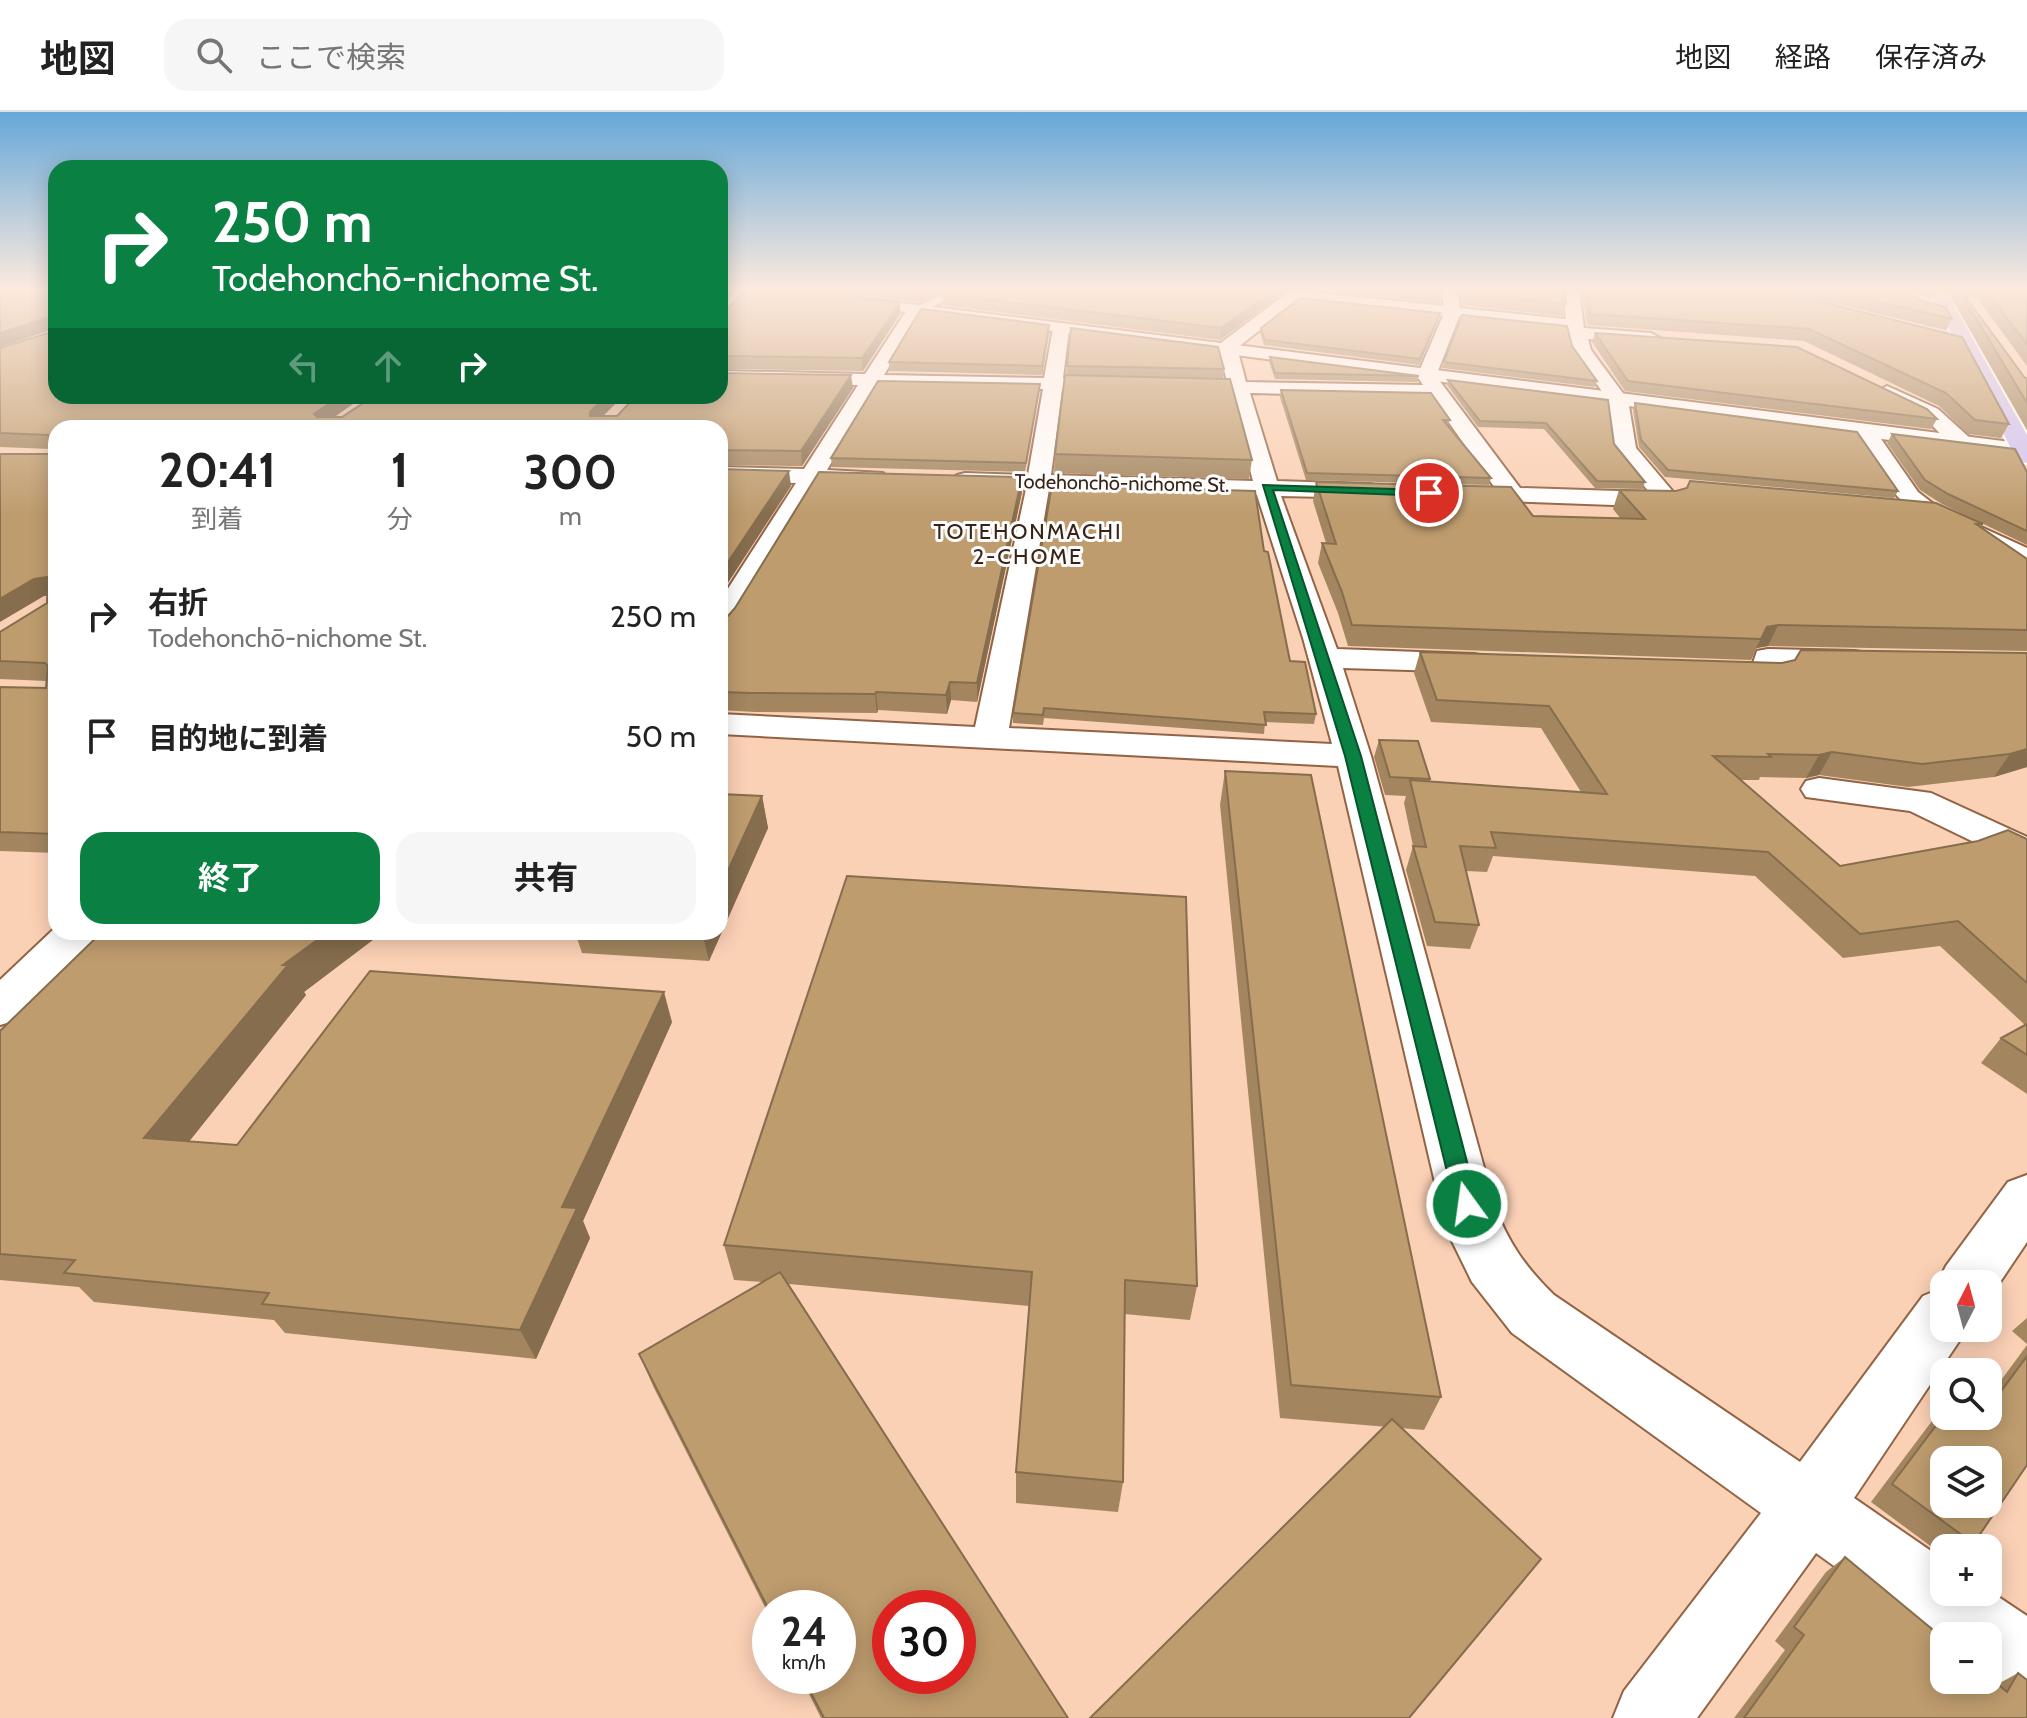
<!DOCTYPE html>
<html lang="ja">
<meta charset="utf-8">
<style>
:root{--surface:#fff;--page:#f6f6f6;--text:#222;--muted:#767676;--line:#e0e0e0;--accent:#0b8043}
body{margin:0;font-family:Cabin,"Noto Sans JP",sans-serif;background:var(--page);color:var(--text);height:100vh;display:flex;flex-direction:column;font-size:30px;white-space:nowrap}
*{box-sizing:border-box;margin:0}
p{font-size:26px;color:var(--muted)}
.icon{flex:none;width:44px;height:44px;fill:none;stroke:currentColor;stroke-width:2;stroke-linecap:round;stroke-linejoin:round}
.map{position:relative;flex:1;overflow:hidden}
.details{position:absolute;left:48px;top:308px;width:680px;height:520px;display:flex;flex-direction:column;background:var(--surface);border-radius:24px;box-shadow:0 4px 20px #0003}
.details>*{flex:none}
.hud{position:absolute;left:48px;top:48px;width:680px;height:244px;border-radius:24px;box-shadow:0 4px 20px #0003;background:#0b8043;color:#fff;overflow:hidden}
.needle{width:52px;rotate:6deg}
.buttons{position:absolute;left:1930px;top:1158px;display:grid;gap:16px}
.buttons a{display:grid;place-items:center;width:72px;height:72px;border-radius:16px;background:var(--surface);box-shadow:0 4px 20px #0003;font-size:40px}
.speed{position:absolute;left:752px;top:1478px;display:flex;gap:16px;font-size:40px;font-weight:700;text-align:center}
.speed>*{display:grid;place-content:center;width:104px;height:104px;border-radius:50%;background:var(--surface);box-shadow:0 4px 20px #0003;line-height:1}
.speed small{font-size:20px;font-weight:400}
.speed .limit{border:12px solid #d22;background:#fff;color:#111}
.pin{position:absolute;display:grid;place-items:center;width:68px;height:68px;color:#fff;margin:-34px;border:4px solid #fff;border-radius:50%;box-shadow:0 2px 8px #0007}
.me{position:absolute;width:88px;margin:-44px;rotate:346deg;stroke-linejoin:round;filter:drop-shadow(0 0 6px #0008)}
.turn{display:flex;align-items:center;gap:28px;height:168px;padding:0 32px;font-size:36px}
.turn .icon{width:104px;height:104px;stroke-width:2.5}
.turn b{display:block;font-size:56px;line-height:68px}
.lanes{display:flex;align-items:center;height:76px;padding:0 32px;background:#0003;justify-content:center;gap:40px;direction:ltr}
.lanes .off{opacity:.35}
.eta{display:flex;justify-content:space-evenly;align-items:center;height:136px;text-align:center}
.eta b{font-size:48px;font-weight:700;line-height:56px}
.button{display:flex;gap:16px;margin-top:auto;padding:16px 32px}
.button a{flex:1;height:92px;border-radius:24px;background:var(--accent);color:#fff;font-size:32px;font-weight:700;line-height:92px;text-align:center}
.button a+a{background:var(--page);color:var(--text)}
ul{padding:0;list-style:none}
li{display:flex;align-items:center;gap:24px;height:120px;padding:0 32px}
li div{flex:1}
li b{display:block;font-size:30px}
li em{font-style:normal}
header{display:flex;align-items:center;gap:48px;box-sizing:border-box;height:112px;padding:0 40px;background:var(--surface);border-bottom:2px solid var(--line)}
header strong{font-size:38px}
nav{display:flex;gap:44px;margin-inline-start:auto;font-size:28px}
.search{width:560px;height:72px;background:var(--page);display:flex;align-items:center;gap:20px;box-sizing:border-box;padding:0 28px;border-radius:24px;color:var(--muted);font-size:30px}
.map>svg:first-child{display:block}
</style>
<header>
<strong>地図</strong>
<div class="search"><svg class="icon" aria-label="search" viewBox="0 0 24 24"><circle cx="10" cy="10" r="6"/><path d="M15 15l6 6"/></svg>ここで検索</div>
<nav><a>地図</a><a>経路</a><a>保存済み</a></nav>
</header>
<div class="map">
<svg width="2027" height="1606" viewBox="0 0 2027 1606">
<rect width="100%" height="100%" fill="#fbd1b6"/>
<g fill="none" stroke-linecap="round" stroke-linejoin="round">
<g stroke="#926445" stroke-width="4">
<path id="pedestrian" d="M951 178H967L918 202 908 199Z"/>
</g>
<g stroke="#926445" stroke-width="4">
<path id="minor" d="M1291 178 1444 194 1441 178H1457L1460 196 1566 207 1563 178H1579L1584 216 1651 221 1660 226 1651 231 1588 227 1591 238 1628 288 1636 336 1680 388 1677 393 1668 395 1453 387 1449 382 1453 377 1495 376 1431 285 1250 281 1277 369 1370 372 1378 374 1382 379 1378 384 1370 386 1281 384 1337 537 1474 542 1485 544 1490 551 1485 558 1474 560 1343 556 1371 644 1494 1092C1507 1129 1526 1156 1554 1183L1800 1350 1923 1184 1940 1177 1937 1172 1946 1154 2008 1070 2027 1063V1130L1988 1188V1172H1944V1216H1968L1854 1386 1944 1448V1480L1988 1478 2027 1504V1585L1988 1565V1524H1944V1533L1816 1441 1697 1606H1613L1624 1579 1761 1401 1512 1221 1472 1170 1450 1125 1440 1092 1338 654 720 622V602L975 615 1026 377 965 375 957 373 953 368 957 363 965 361 1028 363 1043 277 877 274 827 358 883 361 887 366 883 371 875 373 819 372 735 512 730 518 720 521V489L796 371 720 369V355L804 357 858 273 720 271V259L865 262 908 196 914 194 922 199 884 263 1044 266 1053 217 1061 212 1069 217 1063 266 1122 267 1132 273 1122 279 1062 278 1051 363 1253 369 1230 281H1213L1203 275 1213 269H1227L1219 239 1222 230ZM1298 188 1443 204 1417 264 1423 273 1246 270 1237 236ZM1459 205 1568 217 1573 238 1608 288 1614 337 1649 380 1520 376 1436 264ZM1049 377 1257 383 1303 526 1332 632 1009 616Z
M0 216 56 217V227L0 226Z
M1887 274 1938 297 1971 327 1974 332 1971 337H1955L1924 305 1880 284 1877 280Z
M1864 313 1872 314 1918 380 1944 400 1941 405C1904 414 1871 345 1853 319Z
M1970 410 2027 436V454L1961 423 1957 418 1961 413Z
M1768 537 1855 539 1866 541 1871 548 1866 555 1855 557 1786 556 1787 561 1782 568C1761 573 1734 571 1713 566L1708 559 1713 552 1753 551 1757 539Z
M1819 666 1931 681 2027 725V752L2013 749 1910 699 1806 685 1801 677 1806 669Z"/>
</g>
<g stroke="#926445" stroke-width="4">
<path id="tertiary" d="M736 178H798L2027 332V346L752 180 726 207 720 208V194Z
M56 815V820H100L94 831 17 908 0 913V868Z"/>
</g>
<g stroke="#fff" stroke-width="4">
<path id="trunk" d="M1929 178H1945L2027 323V351L2019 349 2015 344Z"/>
</g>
<use href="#pedestrian" fill="#fff" fill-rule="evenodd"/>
<use href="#minor" fill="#fff" fill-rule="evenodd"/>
<use href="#tertiary" fill="#fff" fill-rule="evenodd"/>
<use href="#trunk" fill="#d0c4f4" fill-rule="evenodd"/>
</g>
<path fill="#a3865f" d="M0 178 364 284 334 305H342L374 284H623L603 304H617L853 276 802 354 720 353V316H56V741L0 739V575L46 576 47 569 0 567V520L47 491V484H44L48 342 51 339V337L0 335V236L51 220V218L0 235Z
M824 178H944L919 190Z
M1287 178 1220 228 943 193V182Z
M1322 178H1443L1440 191Z
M1458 178H1565L1566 192 1563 204 1463 193Z
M1582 178H1774L2009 312 2001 326 1968 322 1939 294 1804 229 1587 213Z
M1779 178H1901L1952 207 1946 218Z
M1908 178H1935L1930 187Z
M1947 178H2027V254L1978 187 1970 185 1967 187 2025 266H2027V318Z
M900 191V202L863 259 720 257V198Z
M1440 201 1419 253 1264 233 1260 221 1261 216Z
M1595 221 1937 307 1931 317 1625 279 1592 230Z
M1049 222 1042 263 889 259V250Z
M1572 234 1597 269 1595 275 1442 256 1444 250Z
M1270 245 1419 264 1417 270 1275 267 1269 250Z
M1067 254 1224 257 1223 266 1066 263Z
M1448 268 1614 332 1645 370 1643 377 1595 376 1544 317 1478 315 1447 273Z
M1040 272 1039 280 1025 360 832 355 831 346Z
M1281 278 1450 308 1448 313 1491 366 1489 373 1306 368 1280 285Z
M1635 291 1898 379 1894 386 1665 365 1639 335 1633 298Z
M1892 322 2027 360V433L1942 392 1920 378 1887 331Z
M1055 342 1252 348 1249 367 1054 361Z
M1316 370 1533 404 1621 407 1613 397 1619 378 1983 412 1981 415 2027 447V539L1768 534 1757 536 1751 548 1348 534 1338 501 1318 451 1322 431H1326L1313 389Z
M1022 380 977 590 951 588 947 602 878 598 877 601 755 600 720 598V505L728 504Z
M1420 540 1782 551 2027 541V655L1994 665 1908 675 1819 663 1806 666 1760 665 1759 668H1740L1840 754 2027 727V982L1981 951 2001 926 2025 913 1940 834 1843 846 1755 764 1493 744 1487 760 1466 759 1479 813 1470 837 1427 834 1406 758 1413 734 1404 691 1406 684 1385 683 1374 645 1379 628 1430 667V669L1581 680 1541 616 1431 610 1414 561Z
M1290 549 1316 602 1314 612 1265 610 1264 622 1044 606 1043 613 1013 611V601Z
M1225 659 1441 1285 1424 1318 1280 1306 1220 693Z
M762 684 768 716 709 849 582 841 577 826 485 820H720Z
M378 824 304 880 306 883 189 1029 237 1033 672 910 583 1109 590 1126 536 1247 285 1221 274 1208 94 1190 79 1175 0 1168V919Z
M724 1133 1197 1174 1190 1208 1124 1202 1123 1370 1118 1400 1016 1391V1360L1029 1194 789 1172 1068 1606H821L800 1564H838L770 1496V1505L654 1276 639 1242 762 1170 734 1168Z
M2027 1206V1232L2012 1219Z
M2027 1233V1353L1972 1434 1969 1436H1944V1444L1871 1390 1938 1301 1944 1295V1304H1988V1286Z
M1845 1445 1998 1572 2018 1561 2027 1606H1734L1785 1538 1775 1529 1826 1460Z"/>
<path fill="#856d4d" d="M720 178H732L720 190Z
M921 178H944L919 190V179Z
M1274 178H1287L1220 228 1221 216Z
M1968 178H1974L1970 185 1965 188 1966 179Z
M900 191V202L863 259 862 246Z
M1440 201 1439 207 1419 253 1420 247Z
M52 204 56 216 0 235V221Z
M1049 213V222L1042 263V254Z
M851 263 853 276 802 354 801 339Z
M340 284H364L319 316 314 302Z
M606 284H623L593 314 590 300Z
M789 359 791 374 720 483V462Z
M1022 365V380L977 590V571Z
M48 465 56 482 44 484 0 510V487L34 467Z
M1778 513 1768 534 1756 536 1767 515Z
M950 570 951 588 947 602 946 583Z
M876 580 878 598 877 601 875 582Z
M2027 637V655L1994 665 2010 642Z
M1832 640 1819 663 1806 666 1819 643Z
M762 684 768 716 709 849 702 820H720V776Z
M328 820H376L378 824 304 880 306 883 168 1056 144 1026 283 853Z
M664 880 672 910 583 1109 590 1126 536 1247 520 1218 562 1095Z"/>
<path fill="#be9c6e" stroke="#856d4d" stroke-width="2" fill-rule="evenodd" d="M0 178H56V284H340L314 302 317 305H342L374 284H606L590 300V304H617L636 284H720V261L851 263 801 339 720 338V316H56V722L0 720V575L46 576 48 554 45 551 0 549V520L47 491 48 465 34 467 0 487V342H48L51 339 48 323 0 321V236L51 220 52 204 0 221Z
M746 178H798L900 191 862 246 720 244V198H726Z
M951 178H1274L1221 216 943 182Z
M1464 178H1565L1566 192 1465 182Z
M1587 178H1774L1962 225 2009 312 1975 308 1946 281 1809 217 1590 202Z
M1830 178H1901L1922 189 1946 195 1952 207Z
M1959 178H1968L1966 179 1965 184 2025 266H2027V291Z
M1985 178H2027V232Z
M1300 186 1440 201 1420 247 1265 228 1261 216Z
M921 197 1049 213 1042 254 889 250Z
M1462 203 1567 214 1572 234 1597 269 1444 250Z
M1071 216 1218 235 1224 257 1067 254Z
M1595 221 1797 235 1927 297 1937 307 1628 269Z
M1270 245 1419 264 1275 261Z
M1065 263 1230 267 1252 348 1055 342Z
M1448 268 1608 288 1614 332 1645 370 1597 369 1546 311 1480 309Z
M878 269 1040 272 1026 351 831 346Z
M1281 278 1431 281 1450 308H1443L1491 366 1307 361Z
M1635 291 1857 320 1898 379 1668 358 1641 328Z
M1892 322 2015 337 2027 360V419L1948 382 1925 368Z
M720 357 789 359 720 462Z
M819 360 1022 365 977 571 950 570 946 583 876 580 875 582 751 581 720 580V505L728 504 735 496Z
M1690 369 1936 391 1983 412H1976L2027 447V518L1778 513 1767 515 1761 527 1352 513 1342 480 1322 431 1336 432 1316 370 1511 375 1533 404 1645 407 1619 378 1676 379 1687 376Z
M1052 373 1255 379 1264 439 1268 440 1290 549 1305 550 1316 602 1264 600 1266 613 1044 596 1043 603 1013 601Z
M1801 538 2027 541V637L2010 642 1922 652 1832 640 1819 643 1768 642 1771 645 1713 644 1840 754 1978 729 2008 718 2027 727V871L1958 809 1860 822 1768 740 1491 720 1496 736 1460 734 1479 813 1435 810 1413 734 1426 735 1410 668 1607 682 1549 594 1437 588 1420 540 1782 551 1795 548Z
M1379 628 1418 629 1430 667 1390 665Z
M1225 659 1311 663 1441 1285 1291 1273Z
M720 682 762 684 720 776Z
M847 764 1186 785 1197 1174 1125 1168 1123 1370 1016 1360 1032 1160 724 1133Z
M102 820H328L283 853H288L144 1026 237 1033 370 859 664 880 562 1095 577 1096 520 1218 262 1192 269 1181 64 1161 75 1148 0 1142V919Z
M2027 912V943L2001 926Z
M780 1160 1068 1606H824L802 1564H838V1496H770V1500L639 1242ZM890 1496H958V1564H890Z
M2027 1244V1353L1972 1434 1970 1429 1892 1372 1944 1303V1304H1988V1297ZM1944 1348H1988V1392H1944Z
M1392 1307 1541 1447 1409 1606H1090Z
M1845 1445 1944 1527V1568H1988V1564L2007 1580 2018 1561 2027 1568V1606H1744L1804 1523 1794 1515Z"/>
<linearGradient id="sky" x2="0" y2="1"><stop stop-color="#66a8d9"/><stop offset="0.44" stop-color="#fdeade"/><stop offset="1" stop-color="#fdeade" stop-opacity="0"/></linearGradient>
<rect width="2027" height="403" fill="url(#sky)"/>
<path fill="#0b8043" stroke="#07532c" stroke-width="2" d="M1263 373 1429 378 1435 381 1429 384 1273 378 1361 644 1478 1092 1475 1099 1467 1102 1458 1099 1455 1092 1345 644Z"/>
<g text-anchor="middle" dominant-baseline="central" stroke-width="6" stroke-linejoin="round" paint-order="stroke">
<g font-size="20" fill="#372417" stroke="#fcfcfc">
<text transform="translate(1122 371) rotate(1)">Todehonchō-nichome St.</text>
</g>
<g font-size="22" letter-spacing="2" fill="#372417" stroke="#fcfcfc">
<text x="1028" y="419">TOTEHONMACHI<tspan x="1028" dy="25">2-CHOME</tspan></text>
</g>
</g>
</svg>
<div class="buttons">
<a><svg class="needle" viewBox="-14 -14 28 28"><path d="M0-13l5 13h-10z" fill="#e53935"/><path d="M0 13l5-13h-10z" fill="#767676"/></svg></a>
<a><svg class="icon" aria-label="search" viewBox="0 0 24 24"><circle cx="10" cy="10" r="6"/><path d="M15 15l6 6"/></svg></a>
<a><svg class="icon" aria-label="layers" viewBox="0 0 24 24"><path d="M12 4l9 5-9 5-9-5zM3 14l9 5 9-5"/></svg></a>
<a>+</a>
<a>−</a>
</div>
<div class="speed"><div>24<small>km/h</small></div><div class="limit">30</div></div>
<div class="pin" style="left:1429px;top:381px;background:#d93025"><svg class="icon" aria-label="arrive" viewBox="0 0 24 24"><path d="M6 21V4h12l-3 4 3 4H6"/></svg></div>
<svg class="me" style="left:1467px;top:1092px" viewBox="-20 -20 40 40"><circle r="17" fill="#0b8043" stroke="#fff" stroke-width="3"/><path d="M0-11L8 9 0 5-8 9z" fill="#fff"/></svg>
<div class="hud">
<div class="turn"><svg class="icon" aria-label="right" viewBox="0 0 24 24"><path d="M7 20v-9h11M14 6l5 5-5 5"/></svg><div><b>250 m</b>Todehonchō-nichome St.</div></div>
<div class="lanes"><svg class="icon off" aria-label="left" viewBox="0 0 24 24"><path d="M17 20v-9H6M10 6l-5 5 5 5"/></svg><svg class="icon off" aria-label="ahead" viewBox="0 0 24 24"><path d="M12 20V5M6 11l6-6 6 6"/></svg><svg class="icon" aria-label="right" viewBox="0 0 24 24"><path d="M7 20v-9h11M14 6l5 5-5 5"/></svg></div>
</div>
<section class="details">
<div class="eta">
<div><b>20:41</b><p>到着</p></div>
<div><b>1</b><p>分</p></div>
<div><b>300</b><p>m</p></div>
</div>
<ul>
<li><svg class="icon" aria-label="right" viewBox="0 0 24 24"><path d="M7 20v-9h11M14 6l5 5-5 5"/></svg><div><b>右折</b><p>Todehonchō-nichome St.</p></div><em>250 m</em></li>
<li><svg class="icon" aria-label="arrive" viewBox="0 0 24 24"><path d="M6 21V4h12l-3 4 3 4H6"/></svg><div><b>目的地に到着</b></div><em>50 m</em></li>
</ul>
<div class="button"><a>終了</a><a>共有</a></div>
</section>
</div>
